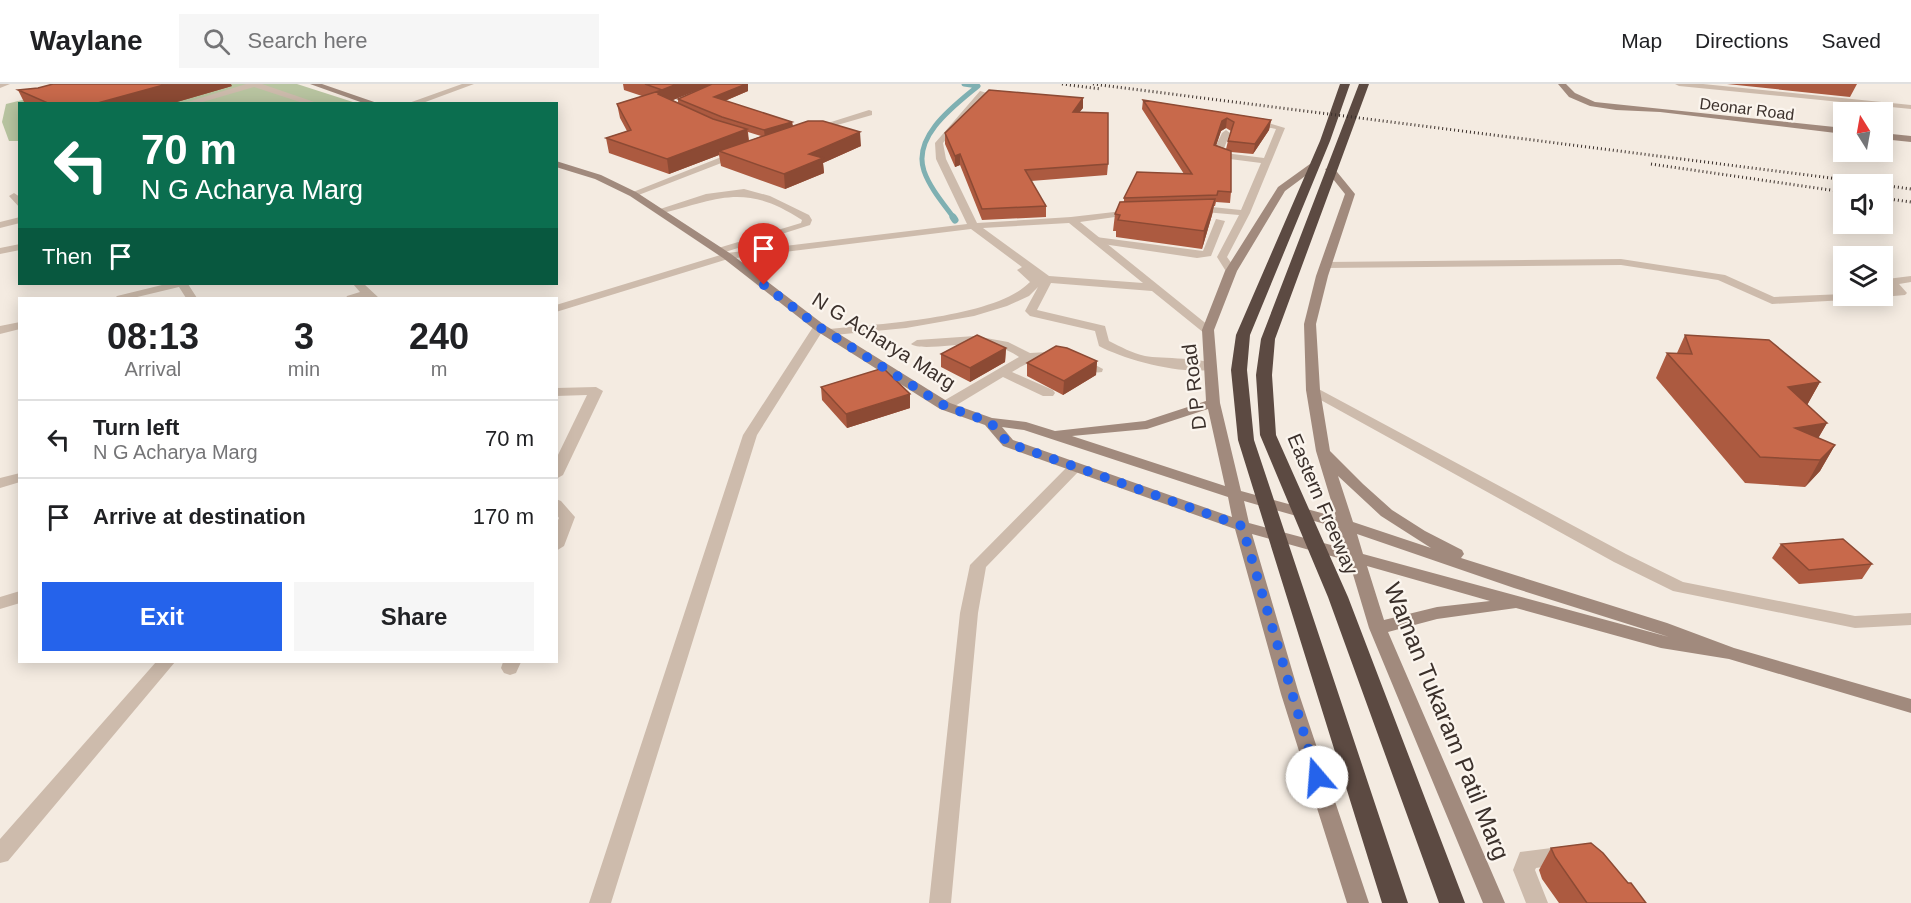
<!DOCTYPE html>
<style>
:root{--surface:#fff;--page:#f6f6f6;--text:#202124;--muted:#757577;--line:#e0e0e0;--accent:#2563eb}
body{margin:0;font-family:Arial,sans-serif;background:var(--page);color:var(--text);height:100vh;display:flex;flex-direction:column;font-size:22px;white-space:nowrap}
*{box-sizing:border-box;margin:0}
p{font-size:20px;color:var(--muted)}
.icon{flex:none;width:33px;height:33px;fill:none;stroke:currentColor;stroke-width:2;stroke-linecap:round;stroke-linejoin:round}
.map{position:relative;flex:1;overflow:hidden}
.panel{position:absolute;left:18px;top:213px;width:540px;height:366px;display:flex;flex-direction:column;background:var(--surface);border-radius:0px;box-shadow:0 3px 15px #0003}
.panel>*{flex:none}
.guide{position:absolute;left:18px;top:18px;width:540px;height:183px;border-radius:0px;box-shadow:0 3px 15px #0003;background:#0b6e4f;color:#fff;overflow:hidden}
.needle{width:39px;rotate:349deg}
.controls{position:absolute;left:1833px;top:18px;display:grid;gap:12px}
.controls a{display:grid;place-items:center;width:60px;height:60px;border-radius:0px;background:var(--surface);box-shadow:0 3px 15px #0003;font-size:30px}
.pin{position:absolute;display:grid;place-items:center;width:51px;height:51px;color:#fff;margin:-62px -26px;border-radius:50% 50% 50% 0;rotate:-45deg;box-shadow:0 0 6px #0007}
.pin .icon{rotate:45deg}
.me{position:absolute;width:66px;margin:-33px;rotate:342deg;stroke-linejoin:round;filter:drop-shadow(0 0 4px #0008)}
.turn{display:flex;align-items:center;gap:21px;height:126px;padding:0 24px;font-size:27px}
.turn .icon{width:78px;height:78px;stroke-width:2.5}
.turn b{display:block;font-size:42px;line-height:51px}
.then{display:flex;align-items:center;height:57px;padding:0 24px;background:#0003;gap:12px;font-size:22px}
.eta{display:flex;justify-content:space-evenly;align-items:center;height:102px;text-align:center}
.eta b{font-size:36px;font-weight:800;line-height:42px}
.cta{display:flex;gap:12px;margin-top:auto;padding:12px 24px}
.cta a{flex:1;height:69px;border-radius:0px;background:var(--accent);color:#fff;font-size:24px;font-weight:800;line-height:69px;text-align:center}
.cta a+a{background:var(--page);color:var(--text)}
ul{padding:0;list-style:none}
li{display:flex;align-items:center;gap:18px;height:78px;padding:0 24px;border-top:2px solid var(--line)}
li div{flex:1}
li b{display:block;font-size:22px}
li em{font-style:normal}
header{display:flex;align-items:center;gap:36px;box-sizing:border-box;height:84px;padding:0 30px;background:var(--surface);border-bottom:2px solid var(--line)}
header strong{font-size:28px}
nav{display:flex;gap:33px;margin-inline-start:auto;font-size:21px}
.search{width:420px;height:54px;background:var(--page);display:flex;align-items:center;gap:15px;box-sizing:border-box;padding:0 21px;border-radius:0px;color:var(--muted);font-size:22px}
.map>svg:first-child{display:block}
</style>
<header>
<strong>Waylane</strong>
<div class="search"><svg class="icon" aria-label="search" viewBox="0 0 24 24"><circle cx="10" cy="10" r="6"/><path d="M15 15l6 6"/></svg>Search here</div>
<nav><a>Map</a><a>Directions</a><a>Saved</a></nav>
</header>
<div class="map">
<svg width="1911" height="819" viewBox="0 0 1911 819">
<rect width="100%" height="100%" fill="#f4ebe1"/>
<path fill="#b8c4a0" d="M88 0H297L356 19 20 20 19 57H9L2 38 6 20Z"/>
<g fill="none" stroke-linecap="round" stroke-linejoin="round">
<path stroke="#7fb0b2" stroke-width="5" d="M954 134C943 119 930 104 924 87 912 52 955 21 978 2L964 0"/>
<path stroke="#7fb0b2" stroke-width="7" d="M953 133 955 136"/>
<path fill="#cdbbac" fill-rule="evenodd" d="M246 0H262L320 20H306L254 3 196 20H181Z
M1675 0H1703L1911 21V25L1679 2Z
M744 105 770 112 809 131 812 136 810 141 719 170 714 167 715 165 801 139 802 136C744 98 719 115 659 130L654 127 706 110Z
M1216 135 1225 137 1211 172 1197 174 1096 159 1091 156 1096 153 1203 167Z"/>
<path fill="#cdbbac" fill-rule="evenodd" d="M0 0H10L0 4Z
M462 0H474L420 20H406Z
M980 7 987 9 943 59 946 75 977 139 1071 133 1140 125 1141 127 1136 130 1080 138 1214 246 1208 250 1204 249 1152 207 1051 199 1037 226 1105 242 1109 257C1121 263 1132 269 1145 272 1161 275 1207 273 1216 282L1215 285C1185 292 1125 276 1099 262L1095 247 1030 232 1025 227 1038 203 1029 212 1007 222 974 232 906 244 824 252V246L828 245C878 240 995 234 1030 198L1017 186 1022 183 971 145 728 175 556 228V221L727 169 967 140 936 75 935 59ZM1069 139 1143 199 1049 192 983 144Z
M869 26 872 27V31L813 48 809 45Z
M1251 34 1285 44 1250 129 1227 173 1237 187 1231 190 1227 189 1217 173 1239 131 1193 127 1188 124 1193 121 1241 126 1261 79 1222 74 1213 68 1222 49 1226 46 1230 49 1223 67 1225 69 1264 74 1276 45 1248 39 1247 37Z
M739 66 742 67V71L636 112 628 110Z
M14 109 20 113V124L9 112Z
M20 133V139L0 144V138Z
M20 160V166L0 170V164Z
M1621 175 1725 191 1774 213 1844 210 1870 212 1864 215 1772 220 1718 196 1621 181 1326 184 1320 181 1326 178Z
M1911 192V198L1899 200 1907 209 1905 211 1882 213 1877 212H1882V207L1892 206 1885 197 1887 195Z
M166 200H188L197 214H186L179 203 133 214H115L117 212Z
M353 200H364L379 214H346L347 212 360 208Z
M20 238V245L0 250V242Z
M819 239 825 243 757 351 611 819H589L743 351 813 243Z
M975 252 1008 258 1030 269 1068 267 1103 285 1102 288C1087 291 1075 276 1062 274 1043 271 1027 279 1012 288L1053 306 1055 309 1053 312H1043L1003 293 950 325H940L938 322 940 319 1019 273C1006 264 991 260 975 260 961 259 919 267 911 260L917 256Z
M1313 302 1626 470 1683 498 1855 532 1911 529V541L1855 544 1673 507 1614 478 1308 309 1306 306Z
M596 303 603 307 563 391 556 395V375L587 311 556 312V304Z
M1075 379 1082 383 1080 386 986 483 978 529 951 819H929L960 529 970 481 1070 380Z
M20 389V398L0 404V394Z
M556 415 561 417 575 433 564 462 556 467V440L559 434 556 430Z
M20 507V519L0 525V513Z
M156 578H175L8 777 0 779V755Z
M503 578H521L516 589 510 591 504 589 501 584Z
M1567 762 1575 764 1578 771 1575 778 1536 784 1535 786 1548 819H1526L1513 786 1520 768Z"/>
<path fill="#a18a7d" fill-rule="evenodd" d="M310 0H322L380 20H366Z
M1558 0H1566L1575 9 1595 18 1844 44V50L1660 28 1616 26 1590 22 1569 13Z
M1882 49 1911 52V58L1882 55Z
M556 77 601 91 636 108 731 170 823 240 950 319 992 334 1026 338 1055 347 1145 337 1206 317 1202 246 1225 187 1278 103 1310 80H1316V84L1285 107 1237 187 1214 246 1220 319 1241 407 1336 433 1316 367 1306 306 1304 240 1316 192 1345 110 1325 85 1333 83 1355 110 1328 192 1316 240 1320 306 1330 367 1363 400 1392 426 1425 447 1462 466 1464 470 1461 474 1667 539 1734 564 1911 615V629L1729 575 1661 564 1516 524 1437 535 1388 548 1505 819H1483L1369 544 1349 477 1252 450 1299 610 1369 819H1347L1281 610 1235 445 1003 362 985 341 940 325 815 246 723 174 630 112 595 95 556 83ZM1208 325 1225 402 1072 352 1147 345ZM1002 343 1024 346 1228 413 1232 433 1013 356ZM1338 392 1381 432 1431 464 1353 438ZM1244 417 1339 444 1346 465 1249 439ZM1357 450 1514 504 1669 553 1363 470ZM1367 482 1490 517 1437 523 1384 536Z"/>
<path fill="#5c4a42" fill-rule="evenodd" d="M1340 0H1350L1330 57 1250 251 1247 286 1254 356 1408 819H1382L1238 356 1231 286 1236 251 1320 57Z
M1359 0H1369L1275 255 1272 291 1276 351 1348 513 1465 819H1439L1328 513 1260 351 1256 291 1261 255Z"/>
<path stroke="#3b302b" stroke-width="3" stroke-dasharray="1 3" stroke-linecap="butt" d="M1062 0 1101 5
M1093 0 1878 100
M1651 80 1844 108
M1882 101 1911 105
M1882 114 1911 118"/>
</g>
<path fill="#ac5a40" fill-rule="evenodd" d="M623 0H748V7L725 17 792 38 793 42 861 62 823 79 824 89 785 105 721 82 719 71 669 90 609 69 606 54 627 47 620 34 617 20 642 12 624 6ZM702 4 678 15V19L672 16ZM748 48 761 52 749 57Z
M1727 0H1857L1850 13Z
M232 2 170 20H25L18 6 38 4Z
M1143 16 1271 36 1269 46 1253 70 1231 68V108L1230 119 1216 118 1215 122H1214L1212 131 1202 165 1116 153V147H1113L1115 130 1124 118V114L1184 90 1142 25ZM1226 44 1231 47 1228 57 1226 65 1216 61 1221 47Z
M1083 24 1079 28 1108 80 1107 91 1031 97 1046 122V133L982 136 960 81 955 83 945 60V49Z
M1685 251 1820 298 1807 321 1827 339 1818 354 1835 361 1820 387 1805 403 1745 399 1656 294 1667 269H1677Z
M1006 264 1005 278 970 298 941 283V270Z
M1097 277 1096 291 1063 311 1027 292V279Z
M821 303 910 310V324L847 344 822 316Z
M1781 460 1872 480 1862 495 1799 500 1772 474Z
M1551 764 1628 799 1646 819H1559L1542 795 1539 786Z"/>
<path fill="#8c4a34" d="M167 0H231L232 2 170 20H94Z
M677 0H713L661 21 658 10 659 7Z
M746 0H748V7L715 21 714 13Z
M1083 14V24L1072 38 1073 28Z
M1227 34 1226 44 1221 47 1213 71 1214 61 1222 37Z
M1271 36 1269 46 1253 70 1255 60Z
M792 38 793 46 765 54 764 46Z
M747 45 749 59 719 67V71L669 90 667 75Z
M860 48 861 62 823 79 824 89 785 105 784 90 809 70Z
M960 70V81L955 83V72Z
M1215 115 1212 131 1202 165 1204 147Z
M1006 264 1005 278 970 298V284Z
M1097 277 1096 291 1063 311 1064 297Z
M1820 298 1806 323 1788 303Z
M910 310V324L847 344 846 330Z
M1827 339 1812 365 1795 344Z
M1835 361 1820 387 1805 403 1820 376Z"/>
<path fill="#c8694b" stroke="#8c4a34" stroke-width="1.5" d="M53 0H167L94 20H50L18 6 38 4Z
M645 0H677L659 7 658 10 713 35 747 45 667 75 606 54 631 46 617 20 662 6Z
M712 0H746L714 13 792 38 764 46 722 33 678 15Z
M989 6 1083 14 1073 28 1108 29V80L1025 86 1046 122 982 125 960 70 955 72 945 49Z
M1143 16 1271 36 1255 60 1228 57 1234 38 1227 34 1222 37 1214 61 1231 67V108L1218 107 1217 111 1124 114 1137 88 1192 90Z
M808 37H823L860 48 809 70 823 74 784 90 719 67Z
M1215 115 1204 147 1118 136 1120 131 1115 130 1120 118Z
M977 251 1006 264 970 284 941 270Z
M1685 251 1769 256 1820 298 1788 303 1827 339 1795 344 1835 361 1820 376 1760 373 1667 269 1692 270Z
M1056 262 1067 264 1097 277 1064 297 1027 279Z
M883 284 910 310 846 330 821 303Z
M1843 455 1872 480 1809 486 1781 460Z
M1591 759 1603 769 1628 799H1631L1646 819H1587L1555 773 1551 764Z"/>
<g fill="none" stroke-linecap="round" stroke-linejoin="round">
<path stroke="#2563eb" stroke-width="10" stroke-dasharray="0 18" d="M764 201 819 243 945 322 990 338 1008 359 1242 442 1317 693"/>
</g>
<g text-anchor="middle" dominant-baseline="central" stroke-width="4.5" stroke-linejoin="round" paint-order="stroke">
<g font-size="16" fill="#3b302b" stroke="#fbf5ee">
<text transform="translate(1747 25) rotate(7)">Deonar Road</text>
</g>
<g font-size="20" fill="#3b302b" stroke="#fbf5ee">
<text transform="translate(884 257) rotate(32)">N G Acharya Marg</text>
<text transform="translate(1194 303) rotate(-97)">D P Road</text>
<text transform="translate(1323 420) rotate(67)">Eastern Freeway</text>
</g>
<g font-size="24" fill="#3b302b" stroke="#fbf5ee">
<text transform="translate(1447 637) rotate(68)">Waman Tukaram Patil Marg</text>
</g>
</g>
</svg>
<div class="controls">
<a><svg class="needle" viewBox="-14 -14 28 28"><path d="M0-13l5 13h-10z" fill="#e53935"/><path d="M0 13l5-13h-10z" fill="#757577"/></svg></a>
<a><svg class="icon" aria-label="sound" viewBox="0 0 24 24"><path d="M4 9h4l5-4v14l-5-4H4zM17 9q2 3 0 6"/></svg></a>
<a><svg class="icon" aria-label="layers" viewBox="0 0 24 24"><path d="M12 4l9 5-9 5-9-5zM3 14l9 5 9-5"/></svg></a>
</div>
<div class="pin" style="left:764px;top:201px;background:#d93025"><svg class="icon" aria-label="arrive" viewBox="0 0 24 24"><path d="M6 21V4h12l-3 4 3 4H6"/></svg></div>
<svg class="me" style="left:1317px;top:693px" viewBox="-20 -20 40 40"><circle r="19" fill="#fff"/><path d="M0-13L10 11 0 6-10 11z" fill="#2563eb"/></svg>
<div class="guide">
<div class="turn"><svg class="icon" aria-label="left" viewBox="0 0 24 24"><path d="M17 20v-9H6M10 6l-5 5 5 5"/></svg><div><b>70 m</b>N G Acharya Marg</div></div>
<div class="then">Then<svg class="icon" aria-label="arrive" viewBox="0 0 24 24"><path d="M6 21V4h12l-3 4 3 4H6"/></svg></div>
</div>
<section class="panel">
<div class="eta">
<div><b>08:13</b><p>Arrival</p></div>
<div><b>3</b><p>min</p></div>
<div><b>240</b><p>m</p></div>
</div>
<ul>
<li><svg class="icon" aria-label="left" viewBox="0 0 24 24"><path d="M17 20v-9H6M10 6l-5 5 5 5"/></svg><div><b>Turn left</b><p>N G Acharya Marg</p></div><em>70 m</em></li>
<li><svg class="icon" aria-label="arrive" viewBox="0 0 24 24"><path d="M6 21V4h12l-3 4 3 4H6"/></svg><div><b>Arrive at destination</b></div><em>170 m</em></li>
</ul>
<div class="cta"><a>Exit</a><a>Share</a></div>
</section>
</div>
